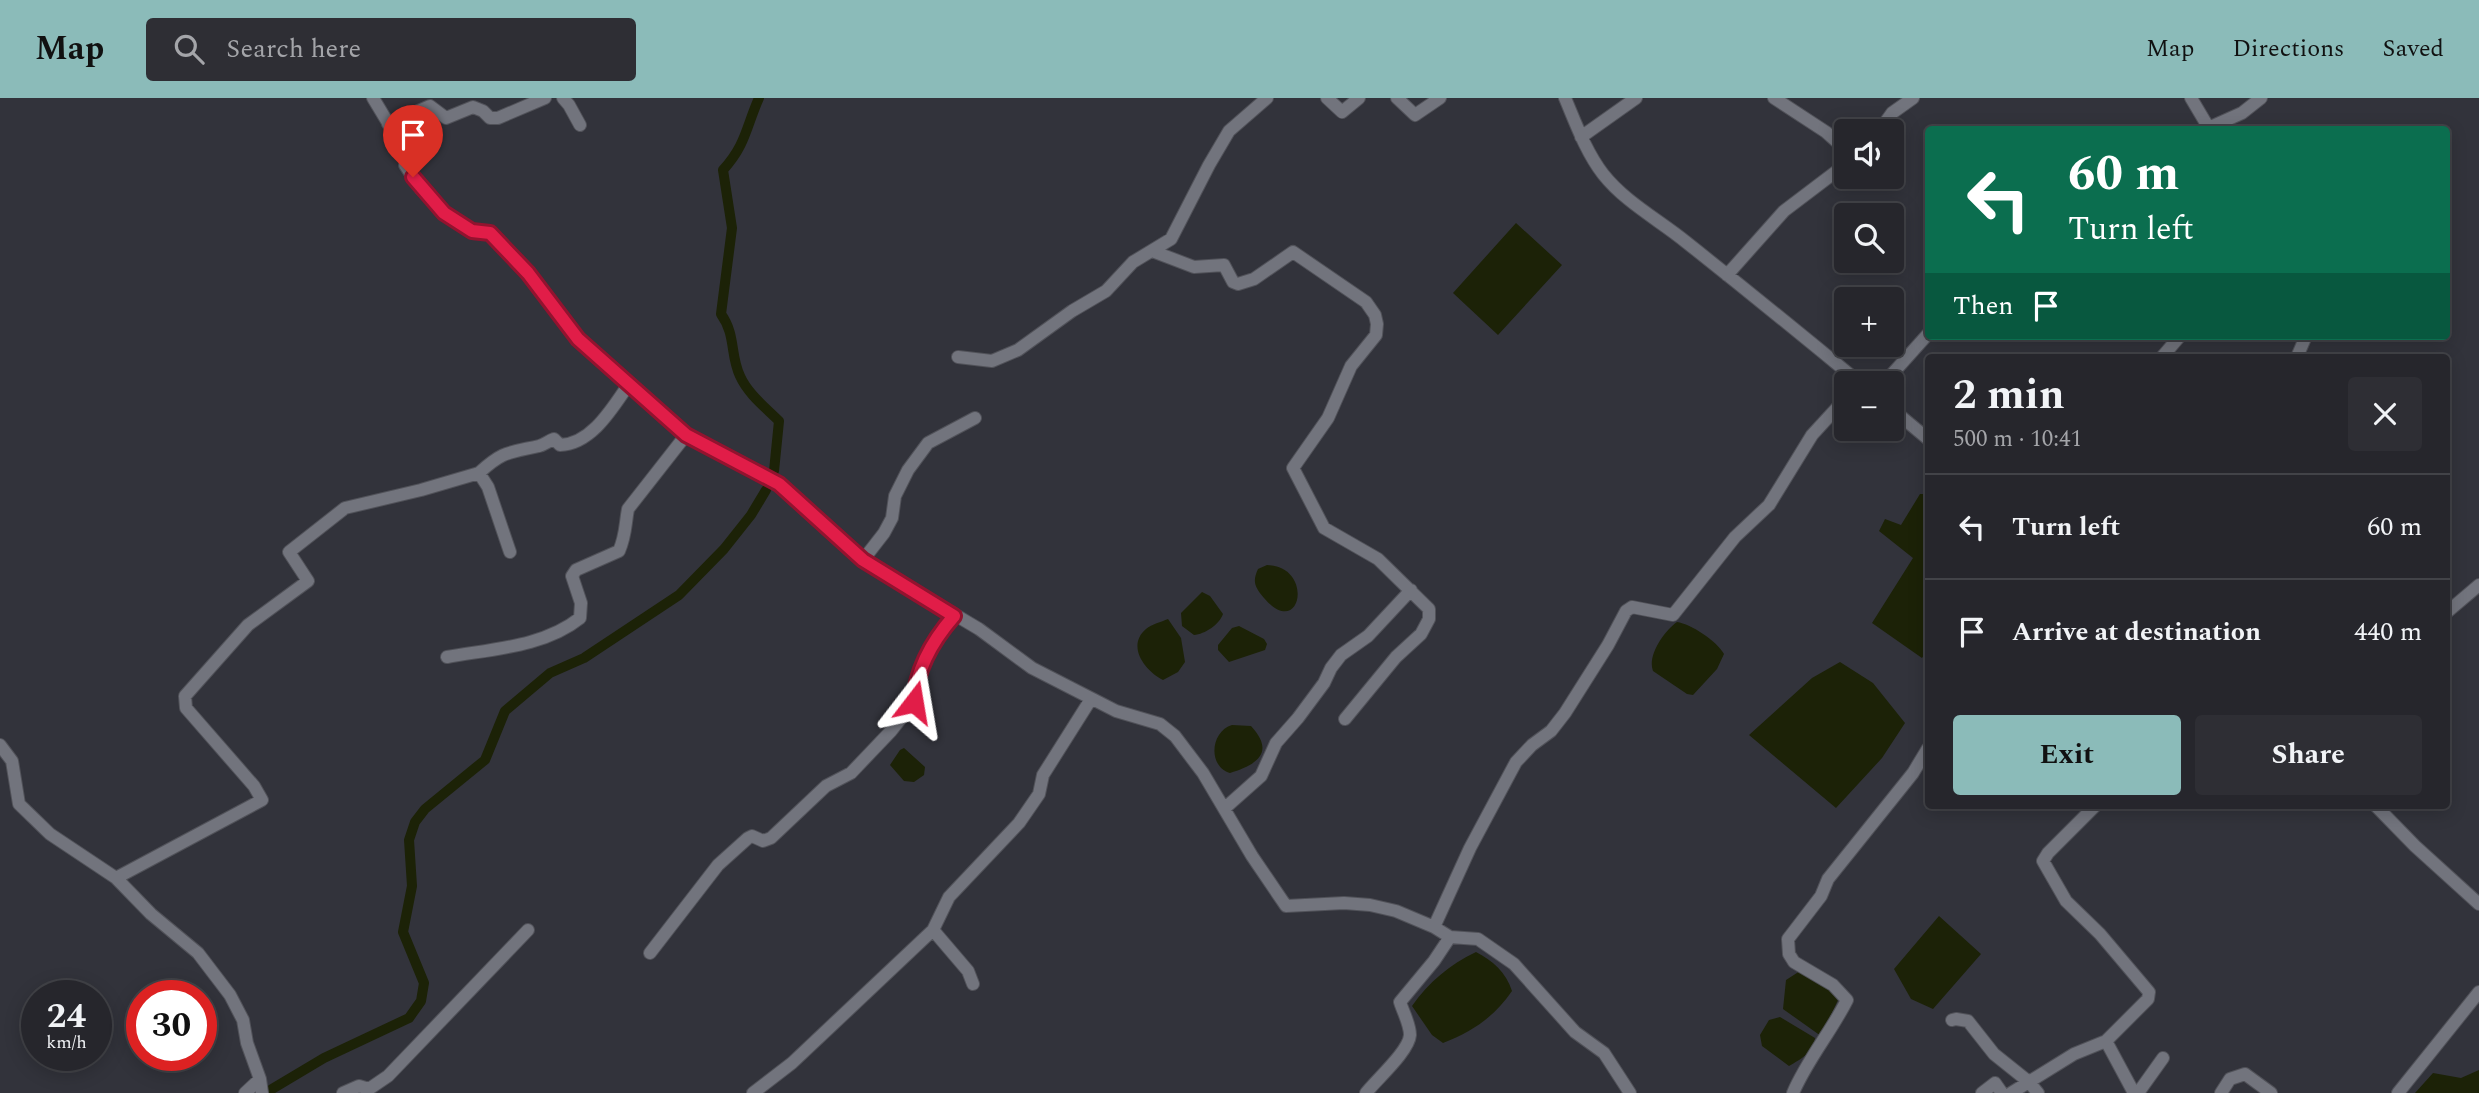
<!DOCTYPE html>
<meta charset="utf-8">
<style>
:root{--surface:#26262c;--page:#2e2e34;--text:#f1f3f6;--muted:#a4a5a9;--line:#424348;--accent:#8bbbb9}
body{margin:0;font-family:Spectral,serif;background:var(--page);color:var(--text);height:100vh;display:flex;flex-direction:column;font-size:26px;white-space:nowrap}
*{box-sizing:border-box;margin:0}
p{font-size:23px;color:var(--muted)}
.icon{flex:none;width:38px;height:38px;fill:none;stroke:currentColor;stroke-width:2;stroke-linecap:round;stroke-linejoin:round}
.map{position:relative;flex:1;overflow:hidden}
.sheet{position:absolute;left:1925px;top:256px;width:525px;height:455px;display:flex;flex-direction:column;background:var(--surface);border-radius:7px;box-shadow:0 4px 18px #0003,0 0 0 2px var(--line)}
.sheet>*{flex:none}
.guide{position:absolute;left:1925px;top:28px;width:525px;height:214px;border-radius:7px;box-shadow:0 4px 18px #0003,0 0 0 2px var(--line);background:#0b6e4f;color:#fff;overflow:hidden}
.controls{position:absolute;left:1834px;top:21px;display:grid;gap:14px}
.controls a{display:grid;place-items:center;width:70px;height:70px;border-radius:7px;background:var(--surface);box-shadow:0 4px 18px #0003,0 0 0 2px var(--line);font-size:35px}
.speed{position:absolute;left:21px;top:882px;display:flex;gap:14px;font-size:35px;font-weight:700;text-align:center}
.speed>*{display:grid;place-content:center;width:91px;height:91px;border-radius:50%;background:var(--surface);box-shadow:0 4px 18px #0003,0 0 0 2px var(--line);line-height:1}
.speed small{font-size:18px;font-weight:400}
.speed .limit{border:10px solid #d22;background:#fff;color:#111}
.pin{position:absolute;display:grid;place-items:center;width:60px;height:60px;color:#fff;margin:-72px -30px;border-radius:50% 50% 50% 0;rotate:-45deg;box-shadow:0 0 7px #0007}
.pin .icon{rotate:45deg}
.me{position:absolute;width:77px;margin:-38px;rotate:14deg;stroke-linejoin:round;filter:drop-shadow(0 0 5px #0008)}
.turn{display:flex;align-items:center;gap:24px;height:147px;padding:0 28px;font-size:32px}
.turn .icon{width:91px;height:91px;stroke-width:2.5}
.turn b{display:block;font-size:49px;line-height:60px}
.then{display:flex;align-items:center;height:66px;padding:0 28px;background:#0003;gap:14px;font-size:26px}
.round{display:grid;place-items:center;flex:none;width:74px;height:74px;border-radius:7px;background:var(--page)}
.summary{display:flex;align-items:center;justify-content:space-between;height:119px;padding:0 28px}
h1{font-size:42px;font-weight:700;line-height:52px}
.primary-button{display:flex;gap:14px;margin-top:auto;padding:14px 28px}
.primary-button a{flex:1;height:80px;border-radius:7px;background:var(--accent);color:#111;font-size:28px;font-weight:700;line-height:80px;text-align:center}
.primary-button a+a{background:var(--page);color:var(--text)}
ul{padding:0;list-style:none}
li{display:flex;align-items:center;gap:21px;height:105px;padding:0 28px;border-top:2px solid var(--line)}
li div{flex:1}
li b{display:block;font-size:26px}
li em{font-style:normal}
header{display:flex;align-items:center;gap:42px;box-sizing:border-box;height:98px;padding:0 35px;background:var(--accent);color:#111}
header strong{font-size:33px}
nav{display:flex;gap:38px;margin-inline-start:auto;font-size:24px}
.search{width:490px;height:63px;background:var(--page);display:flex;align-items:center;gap:18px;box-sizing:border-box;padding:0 24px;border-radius:7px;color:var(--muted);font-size:26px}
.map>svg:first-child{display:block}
</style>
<header>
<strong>Map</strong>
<div class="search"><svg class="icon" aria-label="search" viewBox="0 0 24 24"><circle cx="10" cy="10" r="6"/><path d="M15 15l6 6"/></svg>Search here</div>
<nav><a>Map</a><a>Directions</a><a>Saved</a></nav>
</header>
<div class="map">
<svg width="2479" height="995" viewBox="0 0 2479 995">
<rect width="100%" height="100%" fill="#32333b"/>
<path fill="#1c2207" d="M1516 125 1562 167 1498 237 1453 195Z
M1920 396H1928V551L1922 560 1872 525 1913 460 1879 433 1885 421 1901 427Z
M1267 467C1315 468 1301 543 1264 500 1255 489 1252 484 1258 471Z
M1202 494 1210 498 1223 516C1219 527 1205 536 1194 537L1182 528 1181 515Z
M1168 521 1181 540 1185 564 1178 574 1163 582C1145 573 1126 548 1146 531 1152 526 1161 524 1168 521Z
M1677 524C1691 526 1717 543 1724 556L1717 571 1693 597 1687 596 1653 573C1647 558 1664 533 1677 524Z
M1239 528 1264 541 1267 546 1265 552 1229 564 1218 552V547L1232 530Z
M1840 564 1873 585 1905 625 1882 660 1836 710 1749 637 1812 580Z
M1232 627 1251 628C1276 655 1256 667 1230 675 1207 668 1211 633 1232 627Z
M904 650 925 669 924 677 914 684 904 683 890 667 900 652Z
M1939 818 1981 856 1933 911 1911 901 1894 871Z
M1476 854C1493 863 1506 874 1512 893 1494 919 1472 934 1443 945L1432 937 1412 908C1429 884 1449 867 1476 854Z
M1800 873 1823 883 1838 902 1821 938 1783 911 1786 882Z
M1780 919 1815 940C1813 955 1801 961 1789 968L1762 948 1760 937 1769 922Z
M2479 972V995H2415L2433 975 2461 980Z"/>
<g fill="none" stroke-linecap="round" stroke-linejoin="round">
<path stroke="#1c2207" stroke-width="10" d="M759 0C746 29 746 47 723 72L732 130 721 216C736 237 730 257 740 278 748 296 765 309 779 323L774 373
M272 991 324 960 409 920 421 903 424 885 403 834 412 788 409 742 415 724 425 711 485 662 505 613 550 575 584 560 679 497 724 451 751 417 766 392"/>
<g stroke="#515259" stroke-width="14">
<path id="street" d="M373 0 408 58 405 67 421 91 444 115 472 133 490 135 528 175 578 241 686 337 780 386 863 462 979 531 1032 570 1116 613 1160 626 1175 638 1203 675 1252 758 1286 808 1344 805 1370 807 1396 813 1434 829 1450 839 1478 841 1514 866 1575 934 1604 955 1630 995
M563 0 569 7 580 27
M1327 0 1342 14 1359 0
M1397 0 1415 17 1440 0
M1565 0C1576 26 1586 54 1603 76 1625 104 1659 122 1686 144 1744 190 1802 237 1860 285
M1774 0 1826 34 1846 52
M2191 0 2210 32
M388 26 430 8 446 20 473 9 483 13 490 20H498L545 0
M2204 32 2242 15 2261 0
M1879 33 1892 15 1913 0
M1581 39 1636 0
M1152 153 1194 169 1224 167 1233 184 1238 186 1254 181 1293 154 1366 204 1375 217 1377 226 1376 237 1351 268 1328 320 1293 370 1324 430 1378 461 1429 511V521L1421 536 1396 559 1345 621
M1727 177 1784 113 1846 66
M958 259 992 263 1018 252 1072 213 1106 193 1133 164 1171 141 1209 67 1229 33 1267 0
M2162 259 2180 238
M2297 259 2306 238
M1884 285 1928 236
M1892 311 1928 341
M479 375C503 353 508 355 539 348 544 347 548 343 554 341L560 347C592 346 613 309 629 286
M863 462 884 435 892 420 895 398 908 372 928 345 975 320
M2446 515 2479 487
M447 559C491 551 544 549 580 520L581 505 572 478 576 472 619 453C626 437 625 427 628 411L686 337
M0 647 12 663 19 706 50 736 116 780 151 816 198 855 230 897 243 922 247 945 260 981 262 995
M2375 707 2415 748 2479 806
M1225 710 1261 678 1276 645 1298 620 1324 585 1331 570 1341 557 1368 538 1411 492
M116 780 262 702 254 688 186 610 185 598 248 527 308 483 289 454 345 410 421 392 479 375 488 389 510 454
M1434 829 1470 750 1516 664 1532 647 1551 633 1565 615 1608 547 1626 513 1632 509 1673 517 1735 439 1769 407 1812 337 1846 300
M650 855 718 767 748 740 752 738 763 743 771 740 826 688 851 675 891 633 914 604 915 587 929 555 939 535 954 518
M973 886 968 873 933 832 949 799 1019 725 1039 696 1043 677 1091 601
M1952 922 1956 921 1968 923 1994 956 2029 984 2038 995
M2106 943 2134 995
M245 995 260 981
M343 995 359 988 369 991 388 978 528 832
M753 995 792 965 933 832
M1366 995C1377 981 1409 953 1410 937 1410 926 1403 914 1400 904L1434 863 1450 839
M1793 995C1807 962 1831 934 1847 902L1833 887 1794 864 1789 856 1788 841 1821 798 1828 781 1913 675 1928 650
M1982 995 1995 985 2002 995
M2011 995 2074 956 2106 943 2148 901 2149 894 2100 836 2066 803 2043 763 2048 755 2096 707
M2138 995 2163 960
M2221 995 2230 981 2245 976 2271 995
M2398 995 2479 894"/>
</g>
<use href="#street" stroke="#72747d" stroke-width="12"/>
</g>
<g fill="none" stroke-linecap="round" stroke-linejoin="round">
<g stroke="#92132f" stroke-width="18">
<path id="route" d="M413 79 444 115 472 133 490 135 528 175 578 241 686 337 779 386 863 462 954 518C933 542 916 572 914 604"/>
</g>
<use href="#route" stroke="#e11d48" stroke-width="12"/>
</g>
</svg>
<div class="controls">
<a><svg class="icon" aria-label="sound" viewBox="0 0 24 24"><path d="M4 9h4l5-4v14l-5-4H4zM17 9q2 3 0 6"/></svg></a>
<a><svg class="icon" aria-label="search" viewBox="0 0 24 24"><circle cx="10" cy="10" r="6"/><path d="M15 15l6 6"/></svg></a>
<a>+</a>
<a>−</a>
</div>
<div class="speed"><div>24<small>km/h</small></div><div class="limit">30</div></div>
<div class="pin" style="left:413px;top:79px;background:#d93025"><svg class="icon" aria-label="arrive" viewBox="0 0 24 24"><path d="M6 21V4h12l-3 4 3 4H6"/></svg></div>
<svg class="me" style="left:914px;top:604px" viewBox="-20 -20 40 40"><path d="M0-17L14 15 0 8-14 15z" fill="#e11d48" stroke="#fff" stroke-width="4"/></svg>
<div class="guide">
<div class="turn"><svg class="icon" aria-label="left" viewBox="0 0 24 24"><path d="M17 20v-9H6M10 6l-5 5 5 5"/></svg><div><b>60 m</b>Turn left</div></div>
<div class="then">Then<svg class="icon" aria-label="arrive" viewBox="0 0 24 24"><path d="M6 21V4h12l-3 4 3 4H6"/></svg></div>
</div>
<section class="sheet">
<div class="summary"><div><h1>2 min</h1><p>500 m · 10:41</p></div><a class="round"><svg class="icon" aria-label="close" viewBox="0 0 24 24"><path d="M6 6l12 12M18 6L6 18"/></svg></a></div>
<ul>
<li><svg class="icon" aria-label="left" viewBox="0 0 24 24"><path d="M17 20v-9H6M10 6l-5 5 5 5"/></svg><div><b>Turn left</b></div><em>60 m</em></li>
<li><svg class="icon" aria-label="arrive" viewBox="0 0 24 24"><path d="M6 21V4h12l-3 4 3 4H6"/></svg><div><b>Arrive at destination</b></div><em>440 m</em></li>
</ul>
<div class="primary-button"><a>Exit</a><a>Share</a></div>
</section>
</div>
